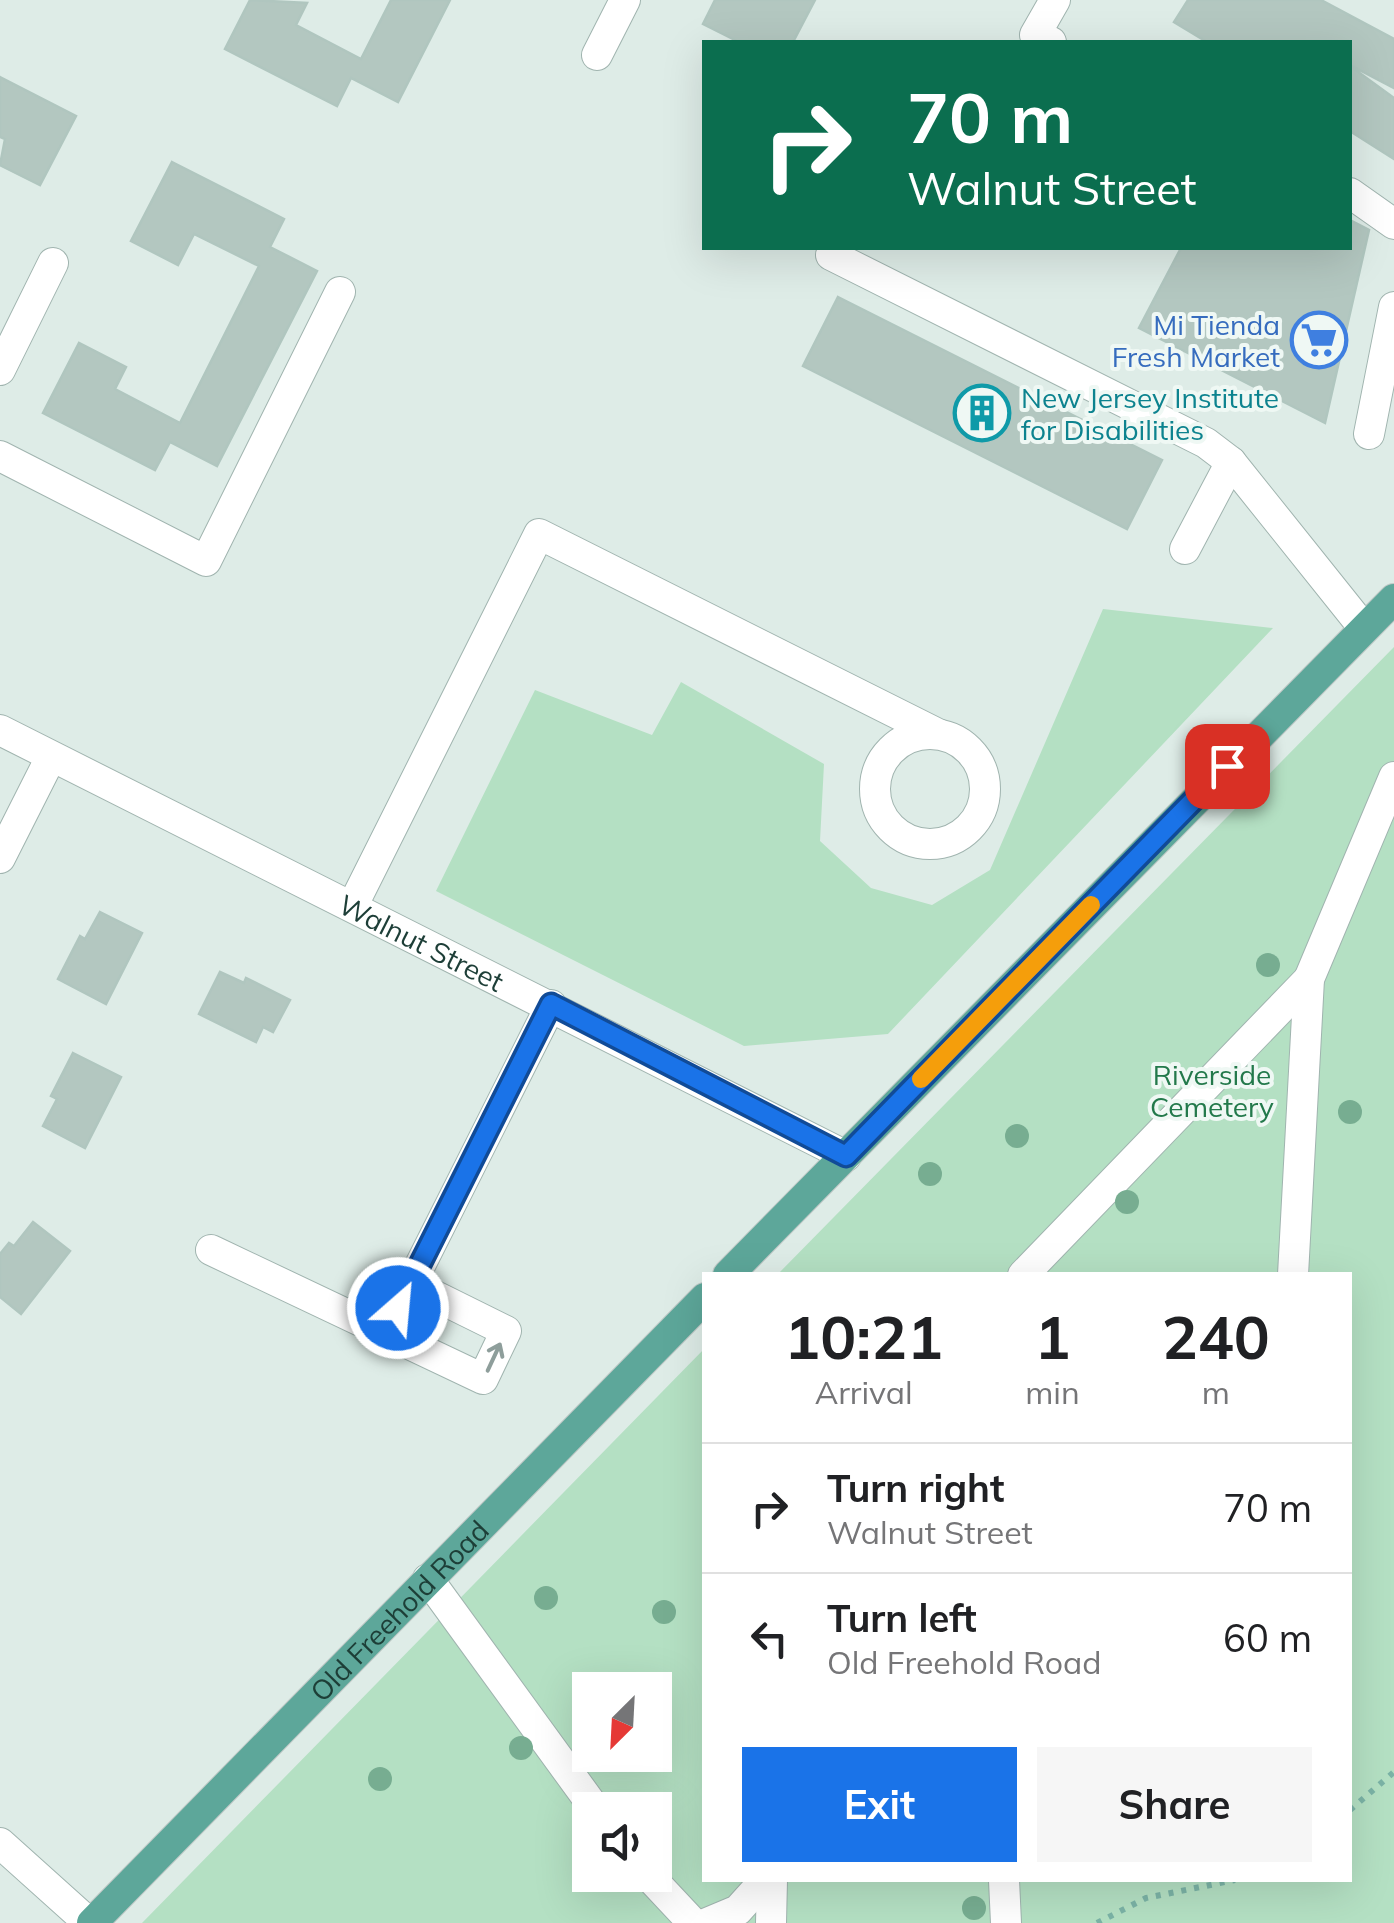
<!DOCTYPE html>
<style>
:root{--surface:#fff;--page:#f6f6f6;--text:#202124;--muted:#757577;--line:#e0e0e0;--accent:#1a73e8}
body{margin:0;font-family:Mulish,sans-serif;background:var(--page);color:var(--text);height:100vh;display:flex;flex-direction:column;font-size:38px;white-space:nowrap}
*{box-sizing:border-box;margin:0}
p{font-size:32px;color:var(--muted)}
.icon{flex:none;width:55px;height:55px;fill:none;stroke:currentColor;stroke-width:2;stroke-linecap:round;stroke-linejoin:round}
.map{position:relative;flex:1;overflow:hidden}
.side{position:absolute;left:702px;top:1272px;width:650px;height:610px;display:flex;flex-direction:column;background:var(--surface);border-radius:0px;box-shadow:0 10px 40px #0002}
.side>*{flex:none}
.top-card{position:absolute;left:702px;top:40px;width:650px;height:210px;border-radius:0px;box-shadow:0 10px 40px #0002;background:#0b6e4f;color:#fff;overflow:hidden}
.needle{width:65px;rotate:204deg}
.buttons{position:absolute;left:572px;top:1672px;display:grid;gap:20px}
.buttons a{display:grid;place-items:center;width:100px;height:100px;border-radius:0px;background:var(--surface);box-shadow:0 10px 40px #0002;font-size:50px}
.pin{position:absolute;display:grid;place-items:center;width:85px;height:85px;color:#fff;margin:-42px;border-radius:20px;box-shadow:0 5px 15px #0006}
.me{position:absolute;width:110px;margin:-55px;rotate:27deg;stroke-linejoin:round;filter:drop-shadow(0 0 8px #0008)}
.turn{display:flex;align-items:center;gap:35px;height:210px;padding:0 40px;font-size:45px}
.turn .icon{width:130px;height:130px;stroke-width:2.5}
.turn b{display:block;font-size:70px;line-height:85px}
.eta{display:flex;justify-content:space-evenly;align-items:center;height:170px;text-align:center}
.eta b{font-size:60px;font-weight:700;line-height:70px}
.primary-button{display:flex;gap:20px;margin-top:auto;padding:20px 40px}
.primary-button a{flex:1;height:115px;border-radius:0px;background:var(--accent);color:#fff;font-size:40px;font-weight:700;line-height:115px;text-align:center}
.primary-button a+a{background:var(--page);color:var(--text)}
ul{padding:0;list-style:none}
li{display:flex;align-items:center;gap:30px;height:130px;padding:0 40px;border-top:2px solid var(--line)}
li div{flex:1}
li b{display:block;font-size:38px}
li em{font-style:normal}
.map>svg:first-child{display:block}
</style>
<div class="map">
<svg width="1394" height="1923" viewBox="0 0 1394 1923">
<rect width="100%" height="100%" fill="#deece7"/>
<path fill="#b4e0c3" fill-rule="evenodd" d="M1103 609 1273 628 888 1034 744 1046 436 891 535 690 652 735 681 682 824 764 820 841 871 888 932 905 990 870Z
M1394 647V1923H142L705 1348V1880H1350V1275H777ZM590 1690H655V1755H590ZM590 1810H655V1875H590Z"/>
<path fill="#b3c7c0" stroke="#b0c6bf" stroke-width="2.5" d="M250 0 307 3 296 25 361 59 391 0H450L398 102 351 78 337 106 225 49Z
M715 0H815L793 42H739L703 24Z
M1188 0H1321L1394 39V88L1350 65V42H1207L1174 22Z
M1350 66 1394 98V159L1350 131Z
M0 77 76 116 40 185 0 165 5 139 0 137Z
M172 162 284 219 270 247 317 271 217 466 170 442 155 470 43 413 79 343 126 367 115 389 180 423 259 266 194 234 178 265 131 241Z
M1350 220 1369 230 1325 423 1139 328 1181 248H1350Z
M838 297 1162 460 1127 529 803 366Z
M100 912 142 933 106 1004 58 979 80 936 85 939Z
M220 972 244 983 246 978 290 1000 273 1032 263 1027 256 1042 199 1014Z
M73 1053 121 1077 85 1148 43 1126 57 1099 51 1096Z
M33 1222 70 1251 21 1314 0 1297V1254L9 1243 14 1246Z"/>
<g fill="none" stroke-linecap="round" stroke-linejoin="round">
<g stroke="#a0b4af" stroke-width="32">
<g id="minor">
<path d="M1051 42 1035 35 1055 0"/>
<path d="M597 55 625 0"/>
<path d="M1350 193 1394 224"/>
<path d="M831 255 1206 443 1231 462 1363 627"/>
<path d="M0 370 53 263"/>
<path d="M1369 434 1394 307"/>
<path d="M0 456 206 561 340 292"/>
<path d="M1185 549 1231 462"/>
<path id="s1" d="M0 730 846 1156"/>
<circle cx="930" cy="789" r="55"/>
<path d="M0 858 51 757"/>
<path d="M353 905 539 534 938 734"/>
<path d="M211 1250 483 1379 506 1331 411 1284"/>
<path d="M1023 1275 1309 979"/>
<path d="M1293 1275 1309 979 1394 777"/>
<path d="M386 1333 551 1005"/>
<path d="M428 1579 596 1810"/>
<path d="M0 1843 89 1923"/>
<path d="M648 1875 693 1923"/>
<path d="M1004 1880 1006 1923"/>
<path d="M707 1923 738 1910 765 1880"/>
<path d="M771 1923 772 1880"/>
</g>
</g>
<g stroke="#c0c9c7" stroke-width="32">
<g id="major">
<path d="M728 1275 1394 599"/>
<path id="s2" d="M92 1923 705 1298"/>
</g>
</g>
<path stroke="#7bb3a6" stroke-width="6" stroke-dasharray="5 8" stroke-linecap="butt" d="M1350 1810 1394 1772
M1097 1923 1146 1898 1235 1880"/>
<use href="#minor" stroke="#fff" stroke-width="30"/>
<use href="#major" stroke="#5da79a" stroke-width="30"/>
</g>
<g fill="#77ad91">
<circle cx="1268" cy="965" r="12"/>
<circle cx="1350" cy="1112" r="12"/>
<circle cx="1017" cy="1136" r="12"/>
<circle cx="930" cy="1174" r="12"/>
<circle cx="1127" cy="1202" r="12"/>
<circle cx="546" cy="1598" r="12"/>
<circle cx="664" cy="1612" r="12"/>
<circle cx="521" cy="1748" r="12"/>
<circle cx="380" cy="1779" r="12"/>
<circle cx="974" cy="1908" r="12"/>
</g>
<defs><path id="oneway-shaft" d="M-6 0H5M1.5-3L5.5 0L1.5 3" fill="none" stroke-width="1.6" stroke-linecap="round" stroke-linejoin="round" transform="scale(2.5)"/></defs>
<use stroke="#8e9e9b" href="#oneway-shaft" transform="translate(494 1357) rotate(-65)"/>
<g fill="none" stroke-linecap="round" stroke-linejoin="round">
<g stroke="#114b97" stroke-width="25">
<path id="route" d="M398 1308 551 1004 846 1156 1227 766"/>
</g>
<use href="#route" stroke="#1a73e8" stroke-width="18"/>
<path stroke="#f59e0b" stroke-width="18" d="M921 1079 1091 905"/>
</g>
<defs>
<g id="supermarket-ring" transform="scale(2.875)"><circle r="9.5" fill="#eff8f4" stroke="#3f7fe0" stroke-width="1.5"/><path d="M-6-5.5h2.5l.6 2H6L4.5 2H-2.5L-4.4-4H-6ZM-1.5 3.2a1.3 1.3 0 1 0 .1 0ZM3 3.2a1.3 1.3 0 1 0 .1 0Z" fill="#3f7fe0"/></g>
<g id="building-ring" transform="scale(2.875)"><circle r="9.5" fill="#eff8f4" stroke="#0f9aa8" stroke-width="1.5"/><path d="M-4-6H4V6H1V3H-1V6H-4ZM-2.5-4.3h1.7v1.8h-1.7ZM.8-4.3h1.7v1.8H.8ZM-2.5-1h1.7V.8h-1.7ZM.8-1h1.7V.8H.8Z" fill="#0f9aa8"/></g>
</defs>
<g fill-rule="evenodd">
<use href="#supermarket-ring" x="1319" y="340"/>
<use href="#building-ring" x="982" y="413"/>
</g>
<g text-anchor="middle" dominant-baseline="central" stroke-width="8" stroke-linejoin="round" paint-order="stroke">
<g font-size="28" fill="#366cbe" stroke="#eff8f4" text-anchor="end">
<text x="1280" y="324">Mi Tienda<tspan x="1280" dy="32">Fresh Market</tspan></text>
</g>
<g font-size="28" fill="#0d838f" stroke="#eff8f4" text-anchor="start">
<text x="1021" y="397">New Jersey Institute<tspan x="1021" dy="32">for Disabilities</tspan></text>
</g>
<g font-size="28" fill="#1d3e37" stroke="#eff8f4">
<text stroke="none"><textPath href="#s1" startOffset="472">Walnut Street</textPath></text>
<text stroke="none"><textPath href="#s2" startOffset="438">Old Freehold Road</textPath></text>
</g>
<g font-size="28" fill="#23794b" stroke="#eff8f4">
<text x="1212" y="1074">Riverside<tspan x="1212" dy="32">Cemetery</tspan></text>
</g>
</g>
</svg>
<div class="buttons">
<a><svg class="needle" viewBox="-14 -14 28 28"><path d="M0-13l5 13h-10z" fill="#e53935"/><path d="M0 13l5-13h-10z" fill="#757577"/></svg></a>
<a><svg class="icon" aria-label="sound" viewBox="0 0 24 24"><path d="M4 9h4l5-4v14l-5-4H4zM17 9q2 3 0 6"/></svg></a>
</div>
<div class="pin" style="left:1227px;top:766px;background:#d93025"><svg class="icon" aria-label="arrive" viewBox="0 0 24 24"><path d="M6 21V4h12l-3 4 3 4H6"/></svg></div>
<svg class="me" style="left:398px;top:1308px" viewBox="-20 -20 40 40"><circle r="17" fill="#1a73e8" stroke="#fff" stroke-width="3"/><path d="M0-11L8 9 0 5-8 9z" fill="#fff"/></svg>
<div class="top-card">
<div class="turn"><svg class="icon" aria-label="right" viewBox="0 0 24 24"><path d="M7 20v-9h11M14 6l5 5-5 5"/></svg><div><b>70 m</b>Walnut Street</div></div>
</div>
<section class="side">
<div class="eta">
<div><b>10:21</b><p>Arrival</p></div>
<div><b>1</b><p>min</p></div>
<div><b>240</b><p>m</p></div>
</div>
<ul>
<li><svg class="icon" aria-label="right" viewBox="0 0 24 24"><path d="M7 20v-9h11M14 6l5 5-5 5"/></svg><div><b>Turn right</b><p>Walnut Street</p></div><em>70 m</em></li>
<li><svg class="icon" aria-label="left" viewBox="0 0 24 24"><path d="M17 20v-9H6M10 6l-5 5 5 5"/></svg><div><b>Turn left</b><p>Old Freehold Road</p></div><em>60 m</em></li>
</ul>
<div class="primary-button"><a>Exit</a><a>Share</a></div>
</section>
</div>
